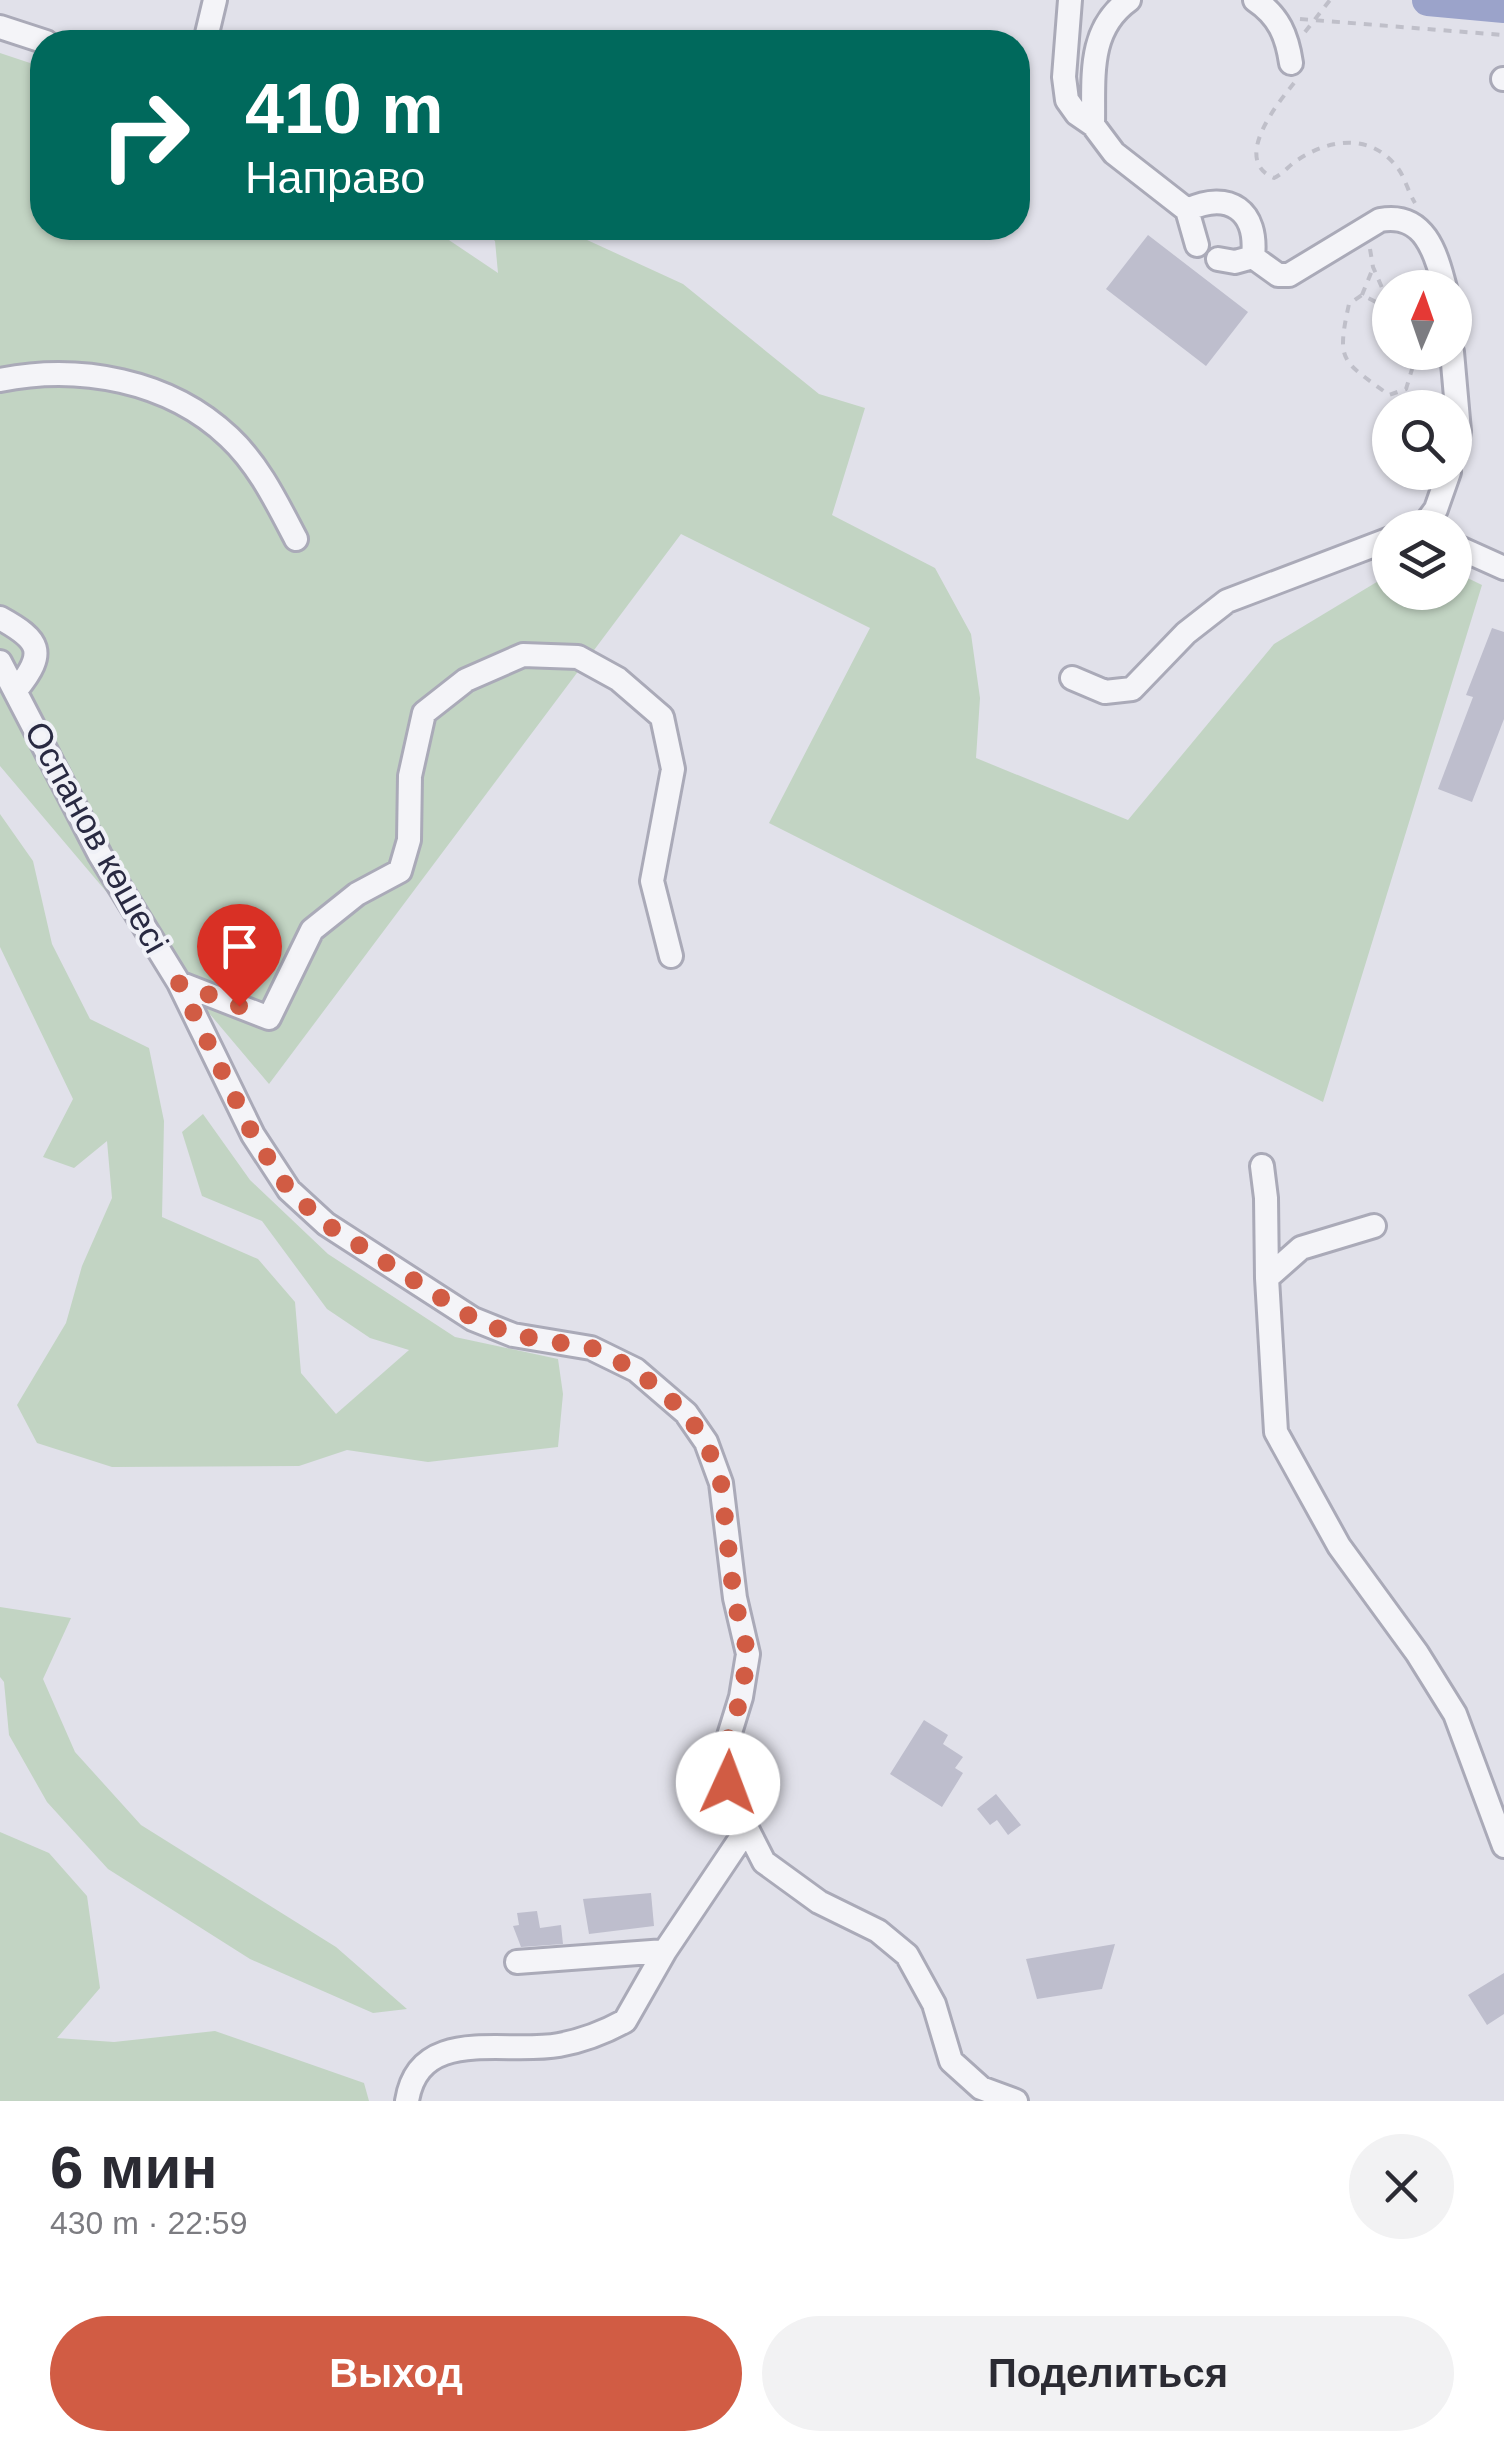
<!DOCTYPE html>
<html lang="ru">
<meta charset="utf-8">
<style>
:root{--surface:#fff;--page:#f2f2f3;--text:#2b2b33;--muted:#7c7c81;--accent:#d15c44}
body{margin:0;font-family:Helvetica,sans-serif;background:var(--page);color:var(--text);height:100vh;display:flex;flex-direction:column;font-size:38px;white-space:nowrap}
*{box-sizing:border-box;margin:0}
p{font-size:32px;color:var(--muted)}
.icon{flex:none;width:55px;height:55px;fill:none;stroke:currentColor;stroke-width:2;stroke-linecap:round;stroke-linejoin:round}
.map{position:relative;height:2101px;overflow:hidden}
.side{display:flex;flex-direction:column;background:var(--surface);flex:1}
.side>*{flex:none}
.top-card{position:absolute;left:30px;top:30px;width:1000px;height:210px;border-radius:40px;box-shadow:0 2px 8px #0004;background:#00695c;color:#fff;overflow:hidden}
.needle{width:65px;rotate:2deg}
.fabs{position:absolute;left:1372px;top:270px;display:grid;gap:20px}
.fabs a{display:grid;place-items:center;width:100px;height:100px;border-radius:50%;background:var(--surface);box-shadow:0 2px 8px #0004;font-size:50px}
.pin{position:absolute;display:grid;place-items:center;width:85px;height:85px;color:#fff;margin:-102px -42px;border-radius:50% 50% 50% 0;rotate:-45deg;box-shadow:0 0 10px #0007}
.pin .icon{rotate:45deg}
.me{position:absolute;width:110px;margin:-55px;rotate:2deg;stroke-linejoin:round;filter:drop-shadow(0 0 8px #0008)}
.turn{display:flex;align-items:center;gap:35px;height:210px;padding:0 50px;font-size:45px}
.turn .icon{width:130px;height:130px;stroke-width:2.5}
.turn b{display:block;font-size:70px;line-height:85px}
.round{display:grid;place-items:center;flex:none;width:105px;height:105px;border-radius:52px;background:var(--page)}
.overview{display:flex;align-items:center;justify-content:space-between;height:170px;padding:0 50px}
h1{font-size:60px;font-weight:800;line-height:75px}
.cta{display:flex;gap:20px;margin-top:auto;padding:20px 50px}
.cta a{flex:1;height:115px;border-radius:60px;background:var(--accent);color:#fff;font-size:40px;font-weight:800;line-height:115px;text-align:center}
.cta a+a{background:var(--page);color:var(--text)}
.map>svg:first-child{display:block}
</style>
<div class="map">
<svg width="1504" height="2101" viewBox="0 0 1504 2101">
<rect width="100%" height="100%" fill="#e1e1ea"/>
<path fill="#c2d4c3" d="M0 53 42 67V228H431L498 273 495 241 481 228H561L683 284 819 394 865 408 832 515 935 568 971 634 980 698 976 758 1128 820 1274 644 1390 574V592H1455V572L1482 585 1323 1102 769 823 870 628 681 534 269 1084 0 766Z
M0 814 33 861 52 944 90 1019 149 1048 164 1121 162 1217 258 1259 295 1302 301 1373 336 1414 409 1350 370 1338 327 1309 262 1221 202 1196 182 1132 203 1114 250 1180 328 1254 455 1337 558 1359 563 1394 558 1447 428 1462 347 1450 299 1466 112 1467 37 1443 17 1405 66 1323 82 1266 112 1198 107 1141 74 1168 43 1157 73 1099 0 947Z
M0 1607 71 1618 43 1679 75 1752 141 1825 336 1947 407 2009 373 2013 250 1959 108 1869 47 1802 9 1735 4 1682 0 1677Z
M0 1832 49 1853 87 1896 100 1988 57 2038 114 2042 215 2031 364 2083 369 2101H0Z"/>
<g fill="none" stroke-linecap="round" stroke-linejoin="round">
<path stroke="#9ba3ca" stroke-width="32" d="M1428 0 1504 7"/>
</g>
<path fill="#bebecd" d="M1148 235 1248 312 1206 366 1106 289Z
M1492 628 1504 632V719L1472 802 1438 789 1473 697 1466 695Z
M924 1720 948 1735 943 1744 963 1757 955 1768 963 1773 942 1807 890 1774Z
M996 1794 1021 1825 1008 1835 997 1820 990 1825 977 1809Z
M651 1893 654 1926 589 1934 583 1899Z
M537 1911 540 1928 561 1925 563 1944 521 1947 513 1926 519 1925 517 1913Z
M1115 1944 1102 1989 1037 1999 1026 1959Z
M1504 1973V2014L1487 2025 1468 1995Z"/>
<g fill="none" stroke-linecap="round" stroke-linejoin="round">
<g stroke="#aaaab8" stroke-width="28">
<path id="minor" d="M1070 0 1064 77 1067 100 1077 114 1093 125 1114 153 1187 210 1197 245
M1255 0C1279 16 1287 36 1291 63
M0 27 46 42
M205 42 215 0
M1503 79H1504
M1093 125C1094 78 1087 30 1129 0
M1187 210C1230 190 1258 211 1253 257
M1253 257 1278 275H1289L1380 220C1424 212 1436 252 1445 288
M1218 259 1235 262 1253 257
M1452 352 1459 431 1455 454
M0 380C79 364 169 380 229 437 259 465 277 503 296 539
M1422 528 1436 509 1449 472
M1455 546 1504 568
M0 618C40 640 47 652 17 689
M0 662 100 855 179 983 253 1135 289 1190 326 1224 473 1319 513 1335 591 1348 636 1370 686 1413 706 1442 721 1483 735 1598 748 1654 741 1697 728 1739V1783L739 1813 764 1862 819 1902 878 1931 907 1955 934 2004 951 2061 981 2088 1016 2101
M1072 678 1105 692 1132 689 1186 633 1227 601 1390 539
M179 983 269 1018 312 930 357 894 400 871 409 840 410 776 424 713 466 680 523 655 578 657 618 679 662 717 673 769 652 881 671 956
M1262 1166 1266 1198 1267 1278
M1374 1226 1301 1248 1267 1278 1276 1432 1339 1546 1417 1653 1455 1714 1504 1846
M517 1962 665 1951
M407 2101C419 2025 505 2055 559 2045 581 2041 605 2032 625 2021L665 1951 747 1829"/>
</g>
<path stroke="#bfbfc9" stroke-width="4" stroke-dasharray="8 8" stroke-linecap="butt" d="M1300 19 1504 35
M1305 32 1330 0
M1294 83C1278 103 1231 160 1274 178 1284 173 1289 165 1299 159 1332 138 1371 134 1397 167 1405 177 1408 192 1415 203
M1370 249 1373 267 1390 306
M1362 295 1373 268
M1456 301 1460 337
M1390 309 1362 295 1349 304C1336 363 1342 360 1389 395L1406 389 1413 366 1410 352"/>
<use href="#minor" stroke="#f4f4f8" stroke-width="22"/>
</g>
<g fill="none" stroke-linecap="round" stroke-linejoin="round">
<path stroke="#d15c44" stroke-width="18" stroke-dasharray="0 32.4" d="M239 1006 179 983 253 1135 289 1190 326 1224 474 1319 514 1335 592 1348 636 1370 686 1413 706 1442 721 1483 734 1598 748 1654 741 1697 728 1739V1783"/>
</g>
<g text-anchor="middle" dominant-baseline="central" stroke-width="8" stroke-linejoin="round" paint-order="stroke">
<g font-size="35" fill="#292a42" stroke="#f0f1f7">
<text transform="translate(97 837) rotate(61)">Оспанов көшесі</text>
</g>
</g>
</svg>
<div class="fabs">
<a><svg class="needle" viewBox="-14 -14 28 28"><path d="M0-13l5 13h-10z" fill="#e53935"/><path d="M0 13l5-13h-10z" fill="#7c7c81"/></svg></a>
<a><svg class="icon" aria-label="search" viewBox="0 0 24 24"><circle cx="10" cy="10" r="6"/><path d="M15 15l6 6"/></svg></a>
<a><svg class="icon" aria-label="layers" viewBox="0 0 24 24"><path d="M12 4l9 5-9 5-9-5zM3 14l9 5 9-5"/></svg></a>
</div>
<div class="pin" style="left:239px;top:1006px;background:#d93025"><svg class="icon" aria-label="arrive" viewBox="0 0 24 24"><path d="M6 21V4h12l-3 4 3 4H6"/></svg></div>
<svg class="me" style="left:728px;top:1783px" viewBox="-20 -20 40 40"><circle r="19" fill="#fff"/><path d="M0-13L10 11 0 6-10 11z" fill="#d15c44"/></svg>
<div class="top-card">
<div class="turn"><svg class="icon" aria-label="right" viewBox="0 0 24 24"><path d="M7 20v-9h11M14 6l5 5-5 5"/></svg><div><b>410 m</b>Направо</div></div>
</div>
</div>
<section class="side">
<div class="overview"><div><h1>6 мин</h1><p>430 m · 22:59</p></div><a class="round"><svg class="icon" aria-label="close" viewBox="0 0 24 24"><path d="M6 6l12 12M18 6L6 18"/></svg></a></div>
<div class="cta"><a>Выход</a><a>Поделиться</a></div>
</section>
